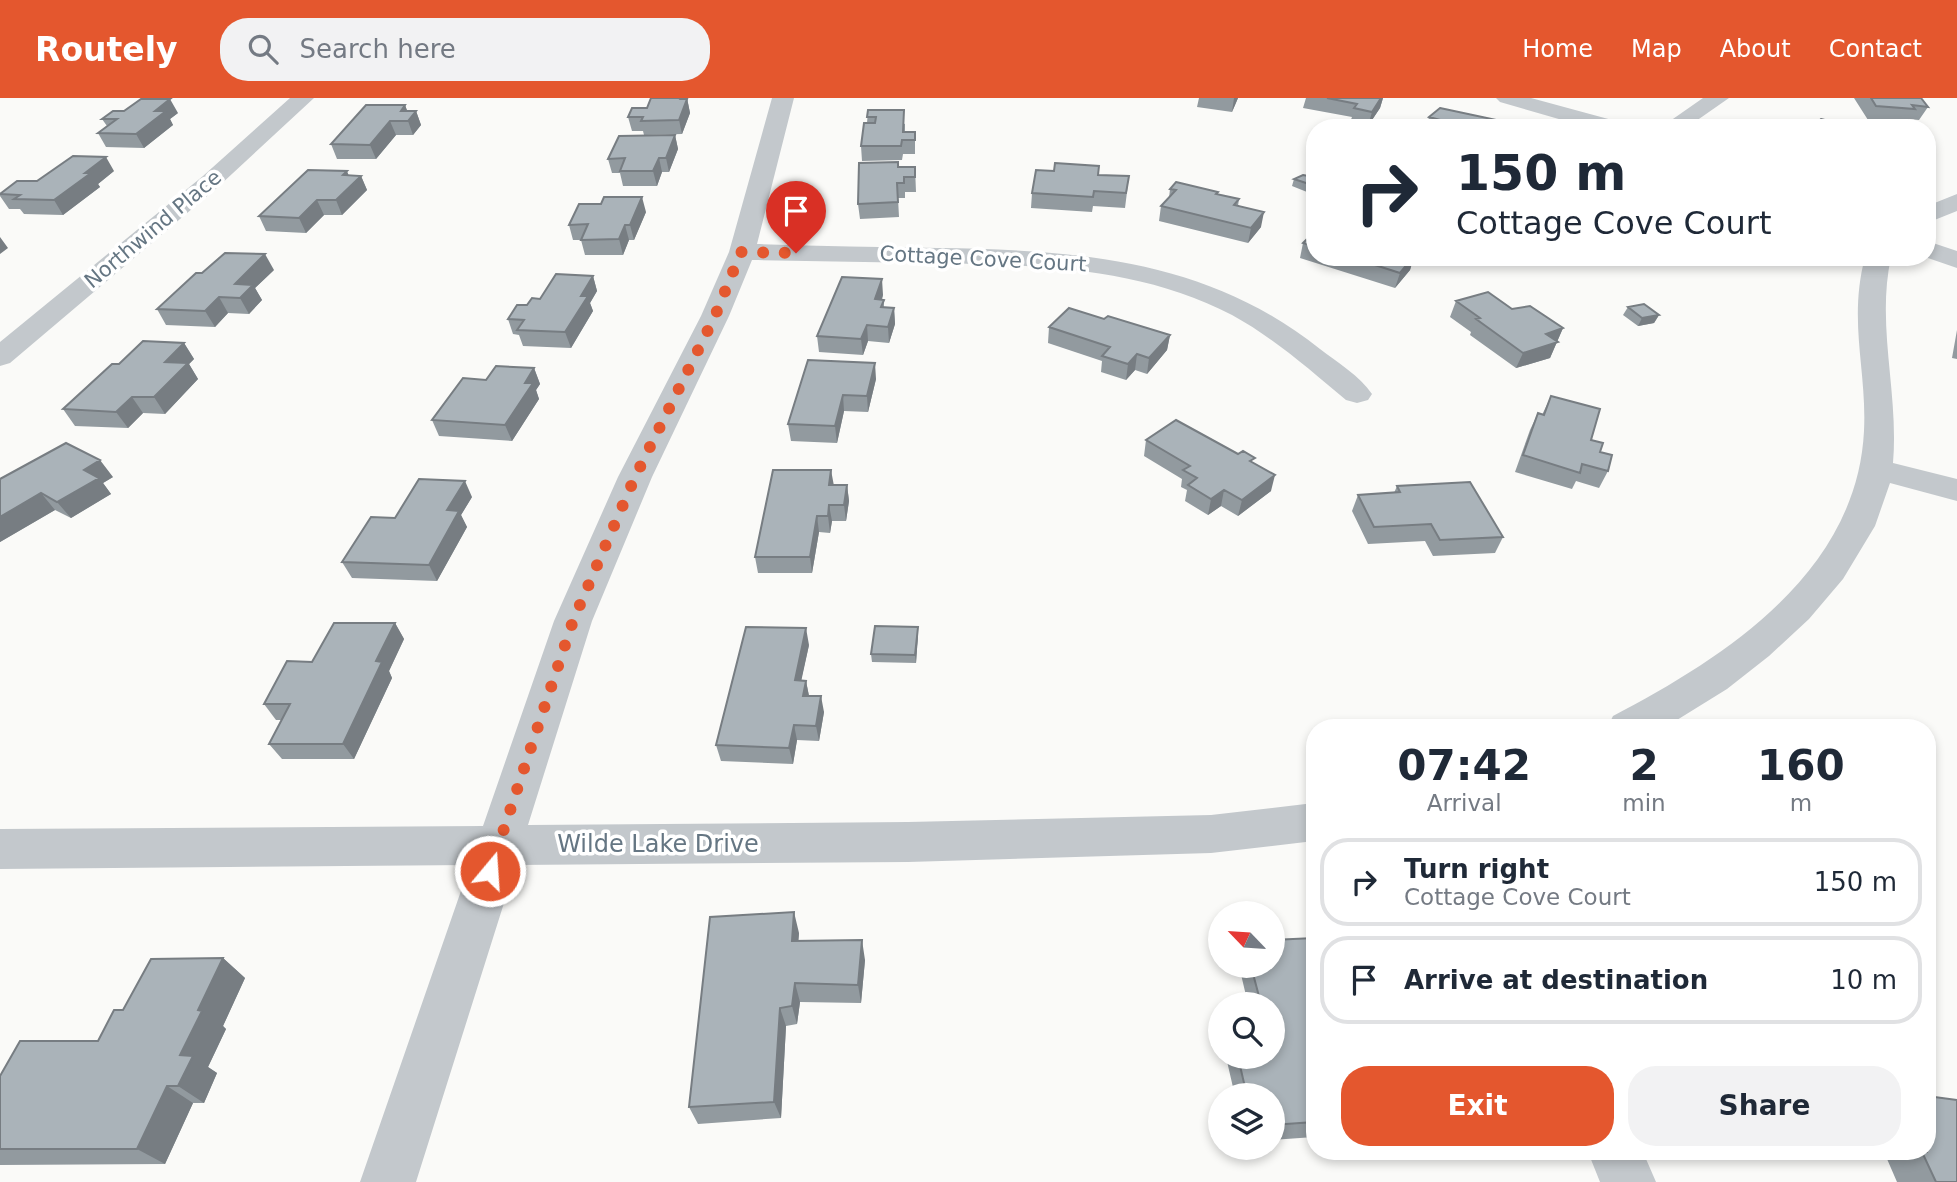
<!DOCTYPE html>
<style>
:root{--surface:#fff;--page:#f2f2f3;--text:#1f2937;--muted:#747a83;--line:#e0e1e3;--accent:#e4572e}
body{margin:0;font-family:"DejaVu Sans",sans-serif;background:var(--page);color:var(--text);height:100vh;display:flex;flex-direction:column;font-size:26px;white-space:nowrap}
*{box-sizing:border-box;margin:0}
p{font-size:23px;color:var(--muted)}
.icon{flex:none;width:38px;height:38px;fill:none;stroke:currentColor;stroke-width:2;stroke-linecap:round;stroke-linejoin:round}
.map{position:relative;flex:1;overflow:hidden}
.details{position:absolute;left:1306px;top:621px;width:630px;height:441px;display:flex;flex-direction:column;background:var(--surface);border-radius:28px;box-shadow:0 4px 10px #0003}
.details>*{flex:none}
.banner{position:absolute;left:1306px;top:21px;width:630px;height:147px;border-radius:28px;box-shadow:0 4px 10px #0003;background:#fff;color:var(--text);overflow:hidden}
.needle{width:46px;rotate:295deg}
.tools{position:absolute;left:1208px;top:803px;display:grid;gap:14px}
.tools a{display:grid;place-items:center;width:77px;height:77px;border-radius:50%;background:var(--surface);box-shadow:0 4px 10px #0003;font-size:35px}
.pin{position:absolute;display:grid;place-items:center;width:60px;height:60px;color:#fff;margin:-72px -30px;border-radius:50% 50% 50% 0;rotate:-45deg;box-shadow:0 0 7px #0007}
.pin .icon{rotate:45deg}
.me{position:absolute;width:77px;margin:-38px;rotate:18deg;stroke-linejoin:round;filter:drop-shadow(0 0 5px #0008)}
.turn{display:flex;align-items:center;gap:24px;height:147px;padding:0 35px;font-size:32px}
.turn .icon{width:91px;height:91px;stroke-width:2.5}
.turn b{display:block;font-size:49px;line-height:60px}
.eta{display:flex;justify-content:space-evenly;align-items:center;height:119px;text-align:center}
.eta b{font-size:42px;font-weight:600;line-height:49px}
.action{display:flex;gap:14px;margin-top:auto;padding:14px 35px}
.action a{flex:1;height:80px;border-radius:28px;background:var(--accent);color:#fff;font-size:28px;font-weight:600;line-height:80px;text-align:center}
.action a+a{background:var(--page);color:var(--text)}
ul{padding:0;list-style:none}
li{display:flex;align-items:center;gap:21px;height:88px;margin:0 14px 10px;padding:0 21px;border:4px solid var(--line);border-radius:28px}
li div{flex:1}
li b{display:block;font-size:26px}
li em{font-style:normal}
header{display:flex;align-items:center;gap:42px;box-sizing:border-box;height:98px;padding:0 35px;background:var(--accent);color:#fff}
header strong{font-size:33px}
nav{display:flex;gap:38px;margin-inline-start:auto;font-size:24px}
.search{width:490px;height:63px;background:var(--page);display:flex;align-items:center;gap:18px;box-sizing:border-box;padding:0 24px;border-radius:28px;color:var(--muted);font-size:26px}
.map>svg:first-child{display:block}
</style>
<header>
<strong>Routely</strong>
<div class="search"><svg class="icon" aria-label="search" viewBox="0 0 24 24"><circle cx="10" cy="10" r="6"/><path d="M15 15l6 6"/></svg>Search here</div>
<nav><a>Home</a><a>Map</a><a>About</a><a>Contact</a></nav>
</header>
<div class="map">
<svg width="1957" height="1084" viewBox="0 0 1957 1084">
<rect width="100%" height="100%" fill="#fafaf8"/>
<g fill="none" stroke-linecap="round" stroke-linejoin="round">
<path fill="#c3c8cc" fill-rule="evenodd" d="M290 0H314L219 88 10 265 0 268V244L203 78Z
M772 0H794L757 146C817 148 877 149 938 150 1077 152 1207 161 1320 251 1337 264 1360 278 1372 296L1368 302 1357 305 1346 302C1310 272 1274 240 1232 217 1141 169 1037 167 937 165 875 164 814 163 752 162L729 218 652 379 592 523 528 727 908 724 1211 717 1314 705V743L1211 755 908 764 516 767 416 1084H360L470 767 0 771V731L483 728 554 523 618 379 701 218 729 154Z
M1496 0H1531L1623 25 1626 30H1590L1500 4Z
M1703 0H1729L1686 30H1660Z
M1957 96V113L1927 125V108Z
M1927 143 1957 153V170L1925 159Z
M1865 159H1891C1876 228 1899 295 1893 365L1957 381V403L1890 385 1875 428 1843 481 1809 521 1769 558 1727 591 1664 630H1607L1613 618C1726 559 1857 474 1864 333 1867 272 1848 223 1865 159Z
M1588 1054H1643L1656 1084H1600Z"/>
</g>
<path fill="#929a9f" d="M651 0H687L690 15 682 36 644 37 643 33H632L628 19 647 10Z
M1199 0H1238L1232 14 1197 9Z
M1306 0H1383L1380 10 1368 28 1350 24 1352 19 1303 10Z
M1854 0H1921L1928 9 1919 22 1909 21 1906 25 1868 22Z
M405 7 407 13H416L421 27 413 37H396L376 61H337L331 46Z
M868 12 905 26V34H915V56H903L902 62 862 63 861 48 867 25Z
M178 15 170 21 173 27 144 50 106 49 98 35 107 28 102 21Z
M1429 19 1520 27 1519 30H1426Z
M675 37 678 51 669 74H662L657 88H623L620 75H612L608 61Z
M1099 68V77L1129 78 1125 110 1093 108 1092 114 1031 110 1032 95 1054 73Z
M899 69H915L916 94H905V100H898L899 119 860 121 858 106Z
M114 73 98 86 100 89 63 117 24 116 20 111H9L0 98V95L37 83Z
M349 77 361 78 367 92 342 117H324L306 135 266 133 259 118Z
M1314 79V94H1307L1292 88 1294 81Z
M1170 91 1217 96 1239 101 1238 108 1261 129 1248 145 1159 123 1161 108 1169 100Z
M646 114 634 142H629L623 157H585L581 142H573L569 127Z
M1314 134V159H1414L1410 172 1395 190 1300 160 1303 145Z
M274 172 255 190 262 202 249 216 228 215 215 229 166 227 157 211Z
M593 178 597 193 590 205 593 213 571 250 523 248 519 237 513 236 508 221 527 207 540 201Z
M883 197 882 202H884V210H894L895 226 889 245 868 243 863 257 819 254 817 238Z
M1456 203 1512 211 1563 230 1550 260 1516 270 1470 237 1471 234 1450 219Z
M1628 209 1659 217 1654 225 1638 228 1623 217Z
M1104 221 1170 237 1167 252 1147 276 1135 272 1126 282 1101 274 1102 263 1048 245 1049 229Z
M1957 232V261L1952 260Z
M184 245 194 261 189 266 198 281 165 316 143 315 128 330 75 328 63 311 119 266Z
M808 262 876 281 868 314 844 313 837 345 791 343 788 326Z
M534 270 540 286 536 292 539 301 512 343 439 338 432 322 486 282Z
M1551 298 1591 342 1600 354 1608 373 1599 390 1576 383 1572 391 1515 374 1530 332 1538 315 1542 317Z
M1146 342 1238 356 1254 365 1271 393 1238 418 1221 408 1208 417 1185 403 1187 392 1181 389 1182 381 1144 358Z
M113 379 103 385 111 396 71 420 55 412 0 444V381Z
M833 387H847L849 403 846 423H832L830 435 819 434 812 475H758L755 459Z
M1397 388 1503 439 1495 455 1433 458 1425 443 1368 446 1352 413 1358 397 1394 395Z
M472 399 461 417 467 429 437 483 352 480 342 464 395 420Z
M395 525 404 541 389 573 392 580 354 661H282L269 646 282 622H276L264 606 312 564Z
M918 529V537L916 565 872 564 871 556Z
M809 547 801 582 806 583 809 598 824 614 819 643 797 642 793 666 721 663 716 647Z
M799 835 798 843 865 862 861 905 800 904 797 926 786 928 781 1020 698 1026 689 1009Z
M1314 840V1039L1272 1042V998H1235L1226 959H1272V906H1248L1239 868H1272Z
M223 860 245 880 223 928 226 931 208 969 217 975 204 1005H193L165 1066 0 1067V978L98 943Z
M1884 1054H1927L1957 1084H1897Z"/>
<path fill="#777d82" d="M682 0H687L690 15 682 36 679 22Z
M1234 0H1238L1232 14Z
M1381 0H1383L1380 10 1368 28 1372 14Z
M170 1 178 15 170 21 173 27 144 50 136 36 155 13Z
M405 7 410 20 416 13 421 27 413 37 408 23 401 13Z
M390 23 396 37 376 61 370 47Z
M675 37 678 51 669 74 666 60Z
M106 59 114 73 98 86 100 89 63 117 54 102 85 75Z
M659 60 662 74 657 88 653 73Z
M347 73 352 86 361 78 367 92 342 117 336 102 343 77Z
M642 99 646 114 634 142 630 127Z
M317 102 324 117 306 135 299 120Z
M1264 114 1261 129 1248 145 1251 130Z
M625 127 629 142 623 157 619 141Z
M0 139 8 150 0 156Z
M265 156 274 172 255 190 262 202 249 216 240 200 235 186Z
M1413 159H1414L1410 172 1395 190 1400 175Z
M593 178 597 193 590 205 593 213 571 250 565 234 581 198Z
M882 181 883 197 876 217 875 201Z
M219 199 228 215 215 229 205 213Z
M894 210 895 226 889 245 888 229Z
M1659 217 1654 225 1638 228 1642 220Z
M867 227 868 243 863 257 861 241Z
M1563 230 1550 260 1516 270 1523 255 1546 236Z
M1170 237 1167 252 1147 276 1149 260Z
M184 245 194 261 189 266 198 281 165 316 154 299 165 264Z
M1137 256 1135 272 1126 282 1128 266Z
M875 265 876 281 868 314 867 298Z
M534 270 540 286 536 292 539 301 512 343 505 327 525 285Z
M843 297 844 313 837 345 835 328Z
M132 299 143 315 128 330 116 314Z
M100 362 113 379 103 385 111 396 71 420 57 404 84 372Z
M831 372 834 388 829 387Z
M1275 377 1271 393 1238 418 1242 402Z
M465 383 472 399 461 417 467 429 437 483 429 467 447 412Z
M847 387 849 403 846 423 844 407Z
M1224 392 1221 408 1208 417 1211 401Z
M41 395 55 412 0 444V419Z
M829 407 832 423 830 435 828 418Z
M817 418 819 434 812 475 810 459Z
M395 525 404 541 389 573 392 580 354 661 343 646 376 563Z
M918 529V537L916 565 915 557Z
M806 530 809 547 798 598 795 582Z
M806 583 809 598H803Z
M821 598 824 614 819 643 816 628Z
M794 627 797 642 793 666 789 650Z
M794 814 799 835 797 863 792 843Z
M862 842 865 862 861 905 858 887Z
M223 860 245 880 223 928 226 931 208 969 217 975 204 1005 178 988 180 957 198 912Z
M795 885 800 904 797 926 792 908Z
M780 910 786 928 781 1020 774 1004Z
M167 988 193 1005 165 1066 137 1051Z"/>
<path fill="#aab3b9" stroke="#777d82" stroke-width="2" d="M651 0H682L681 1H687L679 22 641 23 643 19H628L632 10H647Z
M1327 0H1381L1372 14 1354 10 1357 6Z
M1871 0H1921L1928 9 1912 7 1915 11 1876 8Z
M141 1H170L155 13H166L136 36 98 35 117 21H102L113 13H124Z
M366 7H405L401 13H416L408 23H390L370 47 331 46Z
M1440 10 1520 27 1517 30H1455L1459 27 1429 19Z
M868 12H904L903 34H915V42H902L901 48H861L864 25H875L876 19H867Z
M1821 21 1855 30H1811Z
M675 37 666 60H659L653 73H620L625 60 608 61 619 38Z
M73 58 106 59 85 75H91L54 102 14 101 20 97 0 96 17 83H37Z
M898 64V69H915V79H904V85H897L898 104 858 106 859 65Z
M1055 65 1099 68 1098 77 1129 78 1126 95 1094 93 1093 99 1032 95 1036 72 1054 73Z
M308 72 347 73 343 77 361 78 336 102H317L299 120 259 118Z
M1303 77 1314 79V86H1309L1294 81Z
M1176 84 1218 94 1216 96 1239 101 1234 107 1264 114 1251 130 1161 108 1176 92 1170 91Z
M604 99H642L630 127H625L619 141 581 142 588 126 569 127 579 106H601Z
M1314 134V148L1303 145Z
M225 155 265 156 235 186 253 187 240 200 219 199 205 213 157 211 196 175H202Z
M1350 159H1413L1400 175Z
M556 176 593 178 581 198H588L565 234 517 232 524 222 508 221 517 207H527L532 200 540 201Z
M842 179 882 181 875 201 884 202 881 209 894 210 888 229 867 227 861 241 817 238Z
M1488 194 1512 211 1530 208 1563 230 1546 236 1558 244 1523 255 1476 221 1480 220 1456 203Z
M1644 206 1659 217 1642 220 1628 209Z
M1069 210 1104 221 1108 218 1170 237 1149 260 1137 256 1128 266 1102 258 1110 249 1049 229Z
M143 243 184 245 165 264 188 265 154 299H132L116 314 63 311 112 266H119Z
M808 262 875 265 867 298 843 297 835 328 788 326Z
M496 268 534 270 525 285H533L505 327 432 322 463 280 486 282Z
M1551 298 1600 311 1591 342 1603 345 1600 354 1612 357 1608 373 1582 366 1580 375 1523 357 1538 315 1544 317Z
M1176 322 1238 356 1243 353 1255 360 1250 363 1275 377 1242 402 1224 392 1211 401 1188 387 1197 380 1183 372 1190 368 1146 342Z
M66 345 100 362 84 372 99 380 57 404 41 395 0 419V381Z
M773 372H831L829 387H847L844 407H829L828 418H817L810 459H755Z
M419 381 465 383 447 412 459 413 429 467 342 464 371 419 395 420Z
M1470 384 1503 439 1440 442 1431 426 1374 429 1358 397 1400 394 1397 388Z
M334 525H395L376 563 382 564 343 646H269L290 606H264L287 563 312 564Z
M875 528 918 529 915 557 871 556Z
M746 529 806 530 795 582 806 583 803 598H821L816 628 794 627 789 650 716 647Z
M794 814 792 843 862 842 858 887 795 885 792 908 780 910 774 1004 689 1009 710 819Z
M1314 840V1024L1272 1027V998H1247L1238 959H1272V906H1261L1251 868H1272V842Z
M223 860 198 912 202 913 180 957 193 958 178 988H167L137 1051H0V978L20 943H98L114 912H123L151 861Z
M1927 998 1957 1002V1084H1936L1922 1054H1927Z"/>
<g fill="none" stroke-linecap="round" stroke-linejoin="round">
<path stroke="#e4572e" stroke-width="12" stroke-dasharray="0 21.6" d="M490 773 573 523 635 379 715 218 741 154 796 155"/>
</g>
<g text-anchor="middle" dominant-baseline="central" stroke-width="7" stroke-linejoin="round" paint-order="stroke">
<g font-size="21" fill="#657683" stroke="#fff">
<text transform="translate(153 131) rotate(-40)">Northwind Place</text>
<text transform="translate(983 161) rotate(3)">Cottage Cove Court</text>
</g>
<g font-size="24" fill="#657683" stroke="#fff">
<text x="658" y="746">Wilde Lake Drive</text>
</g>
</g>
</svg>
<div class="tools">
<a><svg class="needle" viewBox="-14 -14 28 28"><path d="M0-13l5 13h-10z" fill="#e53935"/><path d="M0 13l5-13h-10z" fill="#747a83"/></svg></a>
<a><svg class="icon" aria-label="search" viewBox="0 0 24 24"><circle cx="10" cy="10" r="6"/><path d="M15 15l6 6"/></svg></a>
<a><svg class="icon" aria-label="layers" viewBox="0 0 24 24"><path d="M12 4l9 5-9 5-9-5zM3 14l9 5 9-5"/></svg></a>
</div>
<div class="pin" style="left:796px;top:155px;background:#d93025"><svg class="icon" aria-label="arrive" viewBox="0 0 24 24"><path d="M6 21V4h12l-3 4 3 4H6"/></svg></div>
<svg class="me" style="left:490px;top:773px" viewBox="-20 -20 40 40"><circle r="17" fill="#e4572e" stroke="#fff" stroke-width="3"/><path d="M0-11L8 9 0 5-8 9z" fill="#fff"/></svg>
<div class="banner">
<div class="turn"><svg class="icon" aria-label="right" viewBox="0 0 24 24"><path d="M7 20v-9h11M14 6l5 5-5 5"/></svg><div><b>150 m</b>Cottage Cove Court</div></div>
</div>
<section class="details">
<div class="eta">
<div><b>07:42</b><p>Arrival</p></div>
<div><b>2</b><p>min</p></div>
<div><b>160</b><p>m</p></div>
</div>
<ul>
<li><svg class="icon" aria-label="right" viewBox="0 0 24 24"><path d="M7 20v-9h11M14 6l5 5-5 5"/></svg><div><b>Turn right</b><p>Cottage Cove Court</p></div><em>150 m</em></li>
<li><svg class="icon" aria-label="arrive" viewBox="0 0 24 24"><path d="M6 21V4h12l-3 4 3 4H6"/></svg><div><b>Arrive at destination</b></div><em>10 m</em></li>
</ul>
<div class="action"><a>Exit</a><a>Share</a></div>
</section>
</div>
